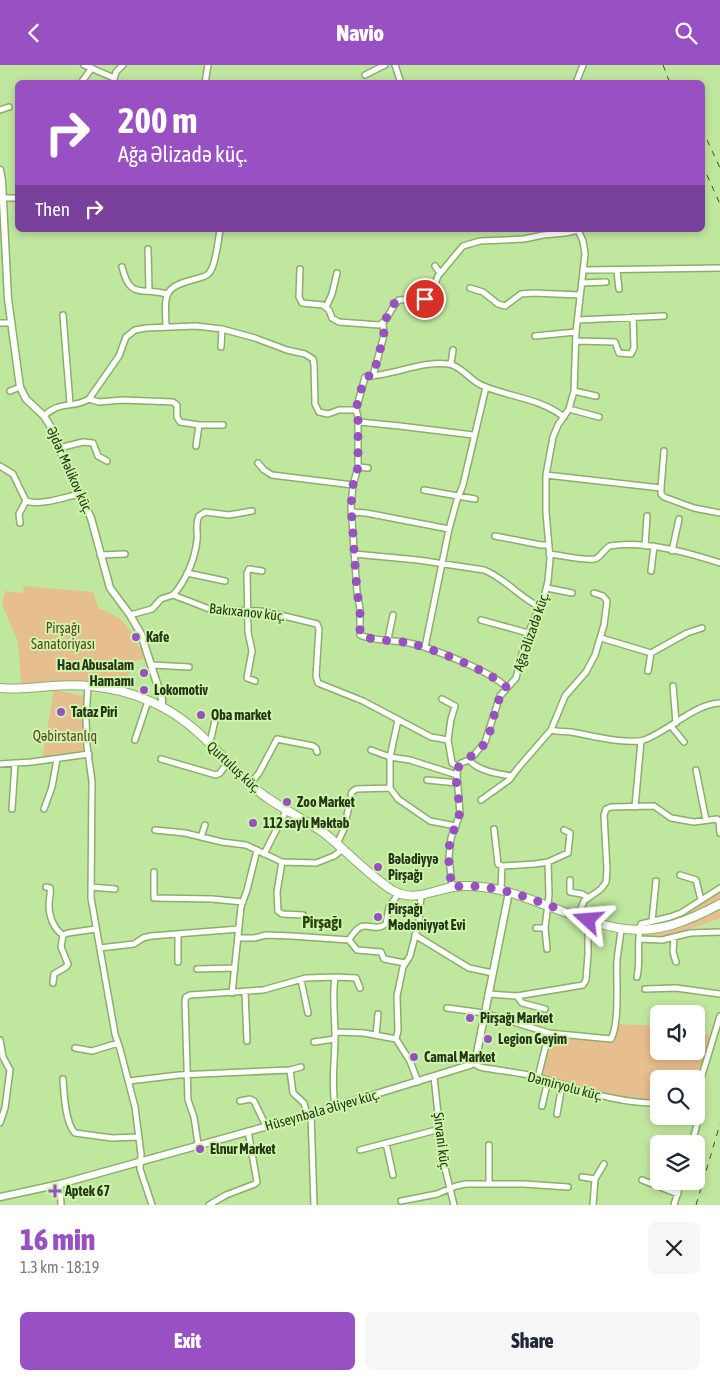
<!DOCTYPE html>
<meta charset="utf-8">
<style>
:root{--surface:#fff;--page:#f6f6f7;--text:#1f2937;--muted:#747a83;--accent:#9850c3}
body{margin:0;font-family:"Asap Condensed",sans-serif;background:var(--page);color:var(--text);height:100vh;display:flex;flex-direction:column;font-size:19px;white-space:nowrap}
*{box-sizing:border-box;margin:0}
p{font-size:16px;color:var(--muted)}
.icon{flex:none;width:28px;height:28px;fill:none;stroke:currentColor;stroke-width:2;stroke-linecap:round;stroke-linejoin:round}
.map{position:relative;height:1140px;overflow:hidden}
.panel{display:flex;flex-direction:column;background:var(--surface);flex:1}
.panel>*{flex:none}
.hud{position:absolute;left:15px;top:15px;width:690px;height:152px;border-radius:8px;box-shadow:0 2px 8px #0003;background:#9850c3;color:#fff;overflow:hidden}
.fabs{position:absolute;left:650px;top:940px;display:grid;gap:10px}
.fabs a{display:grid;place-items:center;width:55px;height:55px;border-radius:8px;background:var(--surface);box-shadow:0 2px 8px #0003;font-size:25px}
.pin{position:absolute;display:grid;place-items:center;width:42px;height:42px;color:#fff;margin:-21px;border:2px solid #fff;border-radius:50%;box-shadow:0 1px 5px #0007}
.me{position:absolute;width:55px;margin:-28px;rotate:289deg;stroke-linejoin:round;filter:drop-shadow(0 0 4px #0008)}
.turn{display:flex;align-items:center;gap:18px;height:105px;padding:0 20px;font-size:22px}
.turn .icon{width:65px;height:65px;stroke-width:2.5}
.turn b{display:block;font-size:35px;line-height:42px}
.then{display:flex;align-items:center;height:48px;padding:0 20px;background:#0003;gap:10px;font-size:19px}
.round{display:grid;place-items:center;flex:none;width:52px;height:52px;border-radius:8px;background:var(--page)}
.headline{display:flex;align-items:center;justify-content:space-between;height:85px;padding:0 20px}
h1{font-size:30px;font-weight:800;line-height:38px;color:var(--accent)}
.cta{display:flex;gap:10px;margin-top:auto;padding:10px 20px}
.cta a{flex:1;height:58px;border-radius:8px;background:var(--accent);color:#fff;font-size:20px;font-weight:800;line-height:58px;text-align:center}
.cta a+a{background:var(--page);color:var(--text)}
header{display:flex;justify-content:space-between;align-items:center;height:65px;padding:0 20px;background:var(--accent);color:#fff;font-size:22px;font-weight:800}
.map>svg:first-child{display:block}
</style>
<header><svg class="icon" aria-label="back" viewBox="0 0 24 24"><path d="M15 5l-7 7 7 7"/></svg>Navio<svg class="icon" aria-label="search" viewBox="0 0 24 24"><circle cx="10" cy="10" r="6"/><path d="M15 15l6 6"/></svg></header>
<div class="map">
<svg width="720" height="1140" viewBox="0 0 720 1140">
<rect width="100%" height="100%" fill="#c0e79e"/>
<path fill="#e7be8e" d="M24 521 93 527 99 544C121 551 130 560 138 582H141L145 594 136 595 123 622C89 614 55 615 21 619L18 577 2 539 5 526 23 528Z
M54 625 83 631 84 687 42 694Z
M720 827V834L675 856 643 862V860L690 845Z
M720 844V853L674 870 644 872 643 870C674 867 693 858 720 844Z
M617 959 659 961V986H696V966L710 970 696 1017V1014H659V1035C618 1035 581 1022 542 1010L553 972 556 970 614 977Z"/>
<g fill="none" stroke-linecap="round" stroke-linejoin="round">
<g stroke="#8aaf68" stroke-width="8">
<path id="minor" d="M84 0 114 13
M395 0 401 18
M365 10 385 0
M83 15 92 3
M113 18 116 7 123 0
M205 18 208 0
M576 18 583 0
M0 45 9 42
M3 133H18
M148 184 149 226
M435 201 440 208
M122 202C130 235 141 222 167 229
M300 204 299 232 302 238 323 240 329 245 332 253 339 257 379 260C389 256 390 242 399 235L429 233 431 230 438 211 463 181 480 176 524 174 543 170 565 168 578 165
M584 205 720 203
M617 206 619 224
M582 218 606 217
M470 223 483 227 498 239 505 241 521 229 533 228 580 230
M326 242 332 229 337 208
M63 250 70 339
M578 255 664 251
M0 258H11
M166 261C165 229 162 222 196 214 201 212 207 212 210 207 216 199 218 176 220 165
M535 271 576 267
M576 276 615 277 619 288 631 289 634 283 633 252
M221 282 222 264
M451 299 453 285
M373 311 384 270 383 259
M10 326 20 322
M574 326 596 331
M89 334 99 337 122 335 173 337 177 340V352L180 357 199 360H223
M569 344 599 352
M356 345 358 352V402L353 420 351 441 357 527 360 544V570C372 576 395 575 409 578 432 583 493 607 507 623
M356 345 365 312C371 310 378 311 384 309 405 305 428 296 449 299 461 301 470 315 481 320 508 332 540 333 564 352
M44 351C60 335 73 344 89 334L119 291 126 272 135 265 146 263 196 261 222 264 255 273 287 285 305 289 313 294 314 300 315 339 319 347 328 349 339 345H356
M359 357 400 361 473 370
M196 381 199 360
M59 383 83 377 93 378 98 391 107 396
M258 398 264 405 272 410 353 420
M0 401 13 409 26 436C42 441 64 432 80 429
M358 402 368 403
M546 410 661 423V429L664 432 694 443 720 448
M661 423 664 386
M424 425 475 434
M351 447 366 448 449 464
M20 458 19 449 26 436
M495 471 541 480H549
M645 481 647 451
M672 486 679 454
M354 489 418 495 484 505C505 513 520 533 540 542
M549 489C560 490 586 496 595 494 601 492 604 484 610 481 644 475 687 487 720 498
M100 490 125 489
M651 506 654 481
M187 508 225 516
M547 523 572 528
M173 530C186 516 195 494 197 475 198 466 195 459 199 451L205 447 229 450 252 446
M130 550 152 544 161 534 173 530 212 545 260 546 276 549 317 559 319 564 316 611 318 618 363 636 431 672 448 675
M481 555 528 568
M601 573 651 588 687 568 702 563
M388 574 393 550
M425 582 449 464 457 435 463 420 486 322
M152 600 189 602
M648 606 651 588
M255 616 247 613 252 586 248 567 247 508 249 504 262 506
M88 621 86 654 87 681 92 716 91 833 115 969 120 984 135 1042 141 1089 140 1104 152 1140
M673 621 676 658
M442 634 455 641 451 654 448 675 452 698 458 702
M398 655 390 692V723L398 734 430 756 456 761
M671 661 684 677
M551 665C558 667 564 666 571 667 589 670 626 680 644 675 669 666 694 639 720 638
M135 675 148 636
M208 678 211 673 216 651
M371 685 390 692 410 695 457 710
M161 694 216 710 220 708 228 697
M469 695C478 706 498 709 512 711
M0 699 32 697 89 689
M696 705 706 755
M427 715 458 718
M250 719 259 708 277 674 313 681 316 683 317 687
M481 735 509 715 518 703 551 665 565 631 586 607 595 590 604 560 607 536 603 531 594 528
M635 742 641 676
M12 744 15 698
M44 744 52 722 57 694
M494 764 498 799 502 801 501 825
M155 765 185 768 222 777 246 780 282 797 316 798 334 791 343 784
M201 772 205 760
M337 779 344 764 352 727 356 724 390 723
M264 789 287 744
M282 797 277 827 278 846 282 849 303 850
M548 797 568 788 570 768 564 765
M502 801 535 799 548 797 549 830 545 863 547 884
M154 807V833L212 834 243 837
M680 810 696 815 701 835
M570 815V827L582 829 587 832
M46 822 50 823C51 829 49 834 49 840 49 852 54 864 63 870
M91 822 115 824
M452 822 449 792 451 773 460 749 457 710 458 702 461 698 469 695 474 690 485 677 500 631 516 613 526 573 544 532 548 516 550 494 546 447V410L553 372 558 360 569 344 574 326 576 267 585 189 583 176 578 165
M578 851 584 836 601 824 606 817 607 805 604 750 606 744 611 742 654 741 671 753 694 757 717 754 719 757 720 768
M652 856 656 816
M536 863H545
M415 870 469 903 493 908
M238 873H254L266 870 292 871 349 875 357 885 381 887 384 894 405 898
M674 873 673 887 676 897
M640 874 662 875 690 868 720 867
M349 875C365 848 370 870 386 859L389 842 399 828
M100 883 134 879 143 873 151 871 239 864
M178 897V869
M197 904 235 903
M335 912 356 913 360 923
M637 912C641 895 636 874 641 859L670 852 681 848 720 823
M301 915 308 948
M53 918 54 909 66 902 68 899 61 882 63 870 68 868 96 864
M645 924 676 923 720 929
M245 927 247 976
M232 928 241 842 247 825 257 785
M488 929 517 931 583 920 586 915 588 889V855
M517 931 522 938 545 944
M447 943 484 948 549 968 611 974C620 957 616 916 617 896 618 885 620 875 621 865
M335 967 364 968 396 974
M376 970 378 949
M0 975 3 992 10 1005 5 1043 0 1058
M314 977 335 974
M75 983 92 986 118 978
M473 998 480 1002C499 1006 519 1007 537 1012 578 1023 616 1039 659 1038
M290 1005 301 1002
M434 1012 443 1095 454 1140
M538 1012 549 968
M63 1014C64 1028 65 1058 75 1068L112 1073 138 1072
M129 1016 179 1010 290 1005 293 1028 304 1038 307 1050
M418 1017 410 996 396 974 398 966 397 931 403 902 410 891 419 856 421 831
M696 1030 720 951
M240 1036 250 1034 254 1036 266 1061
M542 1041 548 1015
M311 1049 314 1140
M557 1049 562 1020
M386 1078 393 1110
M198 1079 194 1052 188 1035 185 935 186 932 190 930 263 925 306 913 335 912C332 932 335 951 335 971 335 996 331 1015 335 1041
M692 1079 700 1047 699 1042 696 1040
M489 1080V1119
M360 1085 440 1064
M582 1112 595 1114
M642 1115 678 1129
M60 1119 61 1140
M401 1136 437 1129 456 1121 466 1119H524L568 1122
M209 1140 226 1130 255 1119 257 1117 248 1066
M593 1140 595 1114 604 1099
M674 1140 681 1116"/>
</g>
<g stroke="#8aaf68" stroke-width="9">
<path id="tertiary" d="M0 105 2 116 8 234 20 322 26 334 44 351 52 364 66 400 91 453 110 523 130 550 141 569 162 634V642
M0 1132 60 1119 311 1049 470 1000 473 998 477 988 509 827"/>
</g>
<g stroke="#8aaf68" stroke-width="10">
<path id="primary" d="M0 623C18 625 35 622 52 621 90 618 128 624 162 642 196 659 222 693 250 719 271 739 300 751 324 768 347 786 367 809 392 825 414 838 432 825 454 822 463 820 473 821 482 822 505 824 526 833 548 841 621 868 648 878 720 839"/>
</g>
<use href="#minor" stroke="#fff" stroke-width="5"/>
<use href="#tertiary" stroke="#fff" stroke-width="6"/>
<use href="#primary" stroke="#fff" stroke-width="8"/>
<path stroke="#3f522d" stroke-width="1" stroke-dasharray="6 6" stroke-linecap="butt" d="M663 0 670 18
M702 64 720 103
M702 99 720 139
M696 1140 720 1059"/>
</g>
<g fill="none" stroke-linecap="round" stroke-linejoin="round">
<path stroke="#9850c3" stroke-width="9" stroke-dasharray="0 16.2" d="M425 234 406 233 395 237 383 259 384 270 373 311H368L364 314 356 344 358 352V402L353 420 351 441 357 527 360 544V570C372 576 395 575 409 578 431 583 493 607 507 623 491 638 496 665 482 682 476 689 458 699 457 705 454 718 461 736 459 751 459 758 453 765 451 772 447 788 449 806 452 822 500 816 544 840 588 855"/>
</g>
<g fill="#9850c3" stroke="#cdf5ab" stroke-width="2">
<circle cx="136" cy="572" r="5"/>
<circle cx="144" cy="608" r="5"/>
<circle cx="144" cy="625" r="5"/>
<circle cx="61" cy="647" r="5"/>
<circle cx="201" cy="650" r="5"/>
<circle cx="287" cy="737" r="5"/>
<circle cx="253" cy="758" r="5"/>
<circle cx="378" cy="802" r="5"/>
<circle cx="378" cy="852" r="5"/>
<circle cx="470" cy="953" r="5"/>
<circle cx="488" cy="974" r="5"/>
<circle cx="414" cy="992" r="5"/>
<circle cx="200" cy="1084" r="5"/>
<path d="M52.5 1118.5h5v5h5v5h-5v5h-5v-5h-5v-5h5z"/>
</g>
<g text-anchor="middle" dominant-baseline="central" stroke-width="4" stroke-linejoin="round" paint-order="stroke">
<g font-size="14" fill="#263517" stroke="#cdf5ab">
<text transform="translate(70 405) rotate(66)">Əjdər Məlikov küç.</text>
<text transform="translate(247 547) rotate(6)">Bakıxanov küç.</text>
<text transform="translate(531 567) rotate(-71)">Ağa Əlizadə küç.</text>
<text transform="translate(234 702) rotate(43)">Qurtuluş küç.</text>
<text transform="translate(565 1021) rotate(15)">Dəmiryolu küç.</text>
<text transform="translate(322 1045) rotate(-16)">Hüseynbala Əliyev küç.</text>
<text transform="translate(442 1076) rotate(83)">Şirvani küç.</text>
</g>
<g font-size="14" fill="#5f4422" stroke="#cdf5ab">
<text x="63" y="563">Pirşağı<tspan x="63" dy="16">Sanatoriyası</tspan></text>
<text x="65" y="671">Qəbirstanlıq</text>
</g>
<g font-size="14" font-weight="bold" fill="#263517" stroke="#cdf5ab" text-anchor="start">
<text x="146" y="572">Kafe</text>
<text x="134" y="600" text-anchor="end">Hacı Abusalam<tspan x="134" dy="16">Hamamı</tspan></text>
<text x="154" y="625">Lokomotiv</text>
<text x="71" y="647">Tataz Piri</text>
<text x="211" y="650">Oba market</text>
<text x="297" y="737">Zoo Market</text>
<text x="263" y="758">112 saylı Məktəb</text>
<text x="388" y="794">Bələdiyyə<tspan x="388" dy="16">Pirşağı</tspan></text>
<text x="388" y="844">Pirşağı<tspan x="388" dy="16">Mədəniyyət Evi</tspan></text>
<text x="480" y="953">Pirşağı Market</text>
<text x="498" y="974">Legion Geyim</text>
<text x="424" y="992">Camal Market</text>
<text x="210" y="1084">Elnur Market</text>
<text x="65" y="1126">Aptek 67</text>
</g>
<g font-size="16" font-weight="bold" fill="#2a430d" stroke="#cdf5ab">
<text x="322" y="857">Pirşağı</text>
</g>
</g>
</svg>
<div class="fabs">
<a><svg class="icon" aria-label="sound" viewBox="0 0 24 24"><path d="M4 9h4l5-4v14l-5-4H4zM17 9q2 3 0 6"/></svg></a>
<a><svg class="icon" aria-label="search" viewBox="0 0 24 24"><circle cx="10" cy="10" r="6"/><path d="M15 15l6 6"/></svg></a>
<a><svg class="icon" aria-label="layers" viewBox="0 0 24 24"><path d="M12 4l9 5-9 5-9-5zM3 14l9 5 9-5"/></svg></a>
</div>
<div class="pin" style="left:425px;top:234px;background:#d93025"><svg class="icon" aria-label="arrive" viewBox="0 0 24 24"><path d="M6 21V4h12l-3 4 3 4H6"/></svg></div>
<svg class="me" style="left:588px;top:855px" viewBox="-20 -20 40 40"><path d="M0-17L14 15 0 8-14 15z" fill="#9850c3" stroke="#fff" stroke-width="4"/></svg>
<div class="hud">
<div class="turn"><svg class="icon" aria-label="right" viewBox="0 0 24 24"><path d="M7 20v-9h11M14 6l5 5-5 5"/></svg><div><b>200 m</b>Ağa Əlizadə küç.</div></div>
<div class="then">Then<svg class="icon" aria-label="right" viewBox="0 0 24 24"><path d="M7 20v-9h11M14 6l5 5-5 5"/></svg></div>
</div>
</div>
<section class="panel">
<div class="headline"><div><h1>16 min</h1><p>1.3 km · 18:19</p></div><a class="round"><svg class="icon" aria-label="close" viewBox="0 0 24 24"><path d="M6 6l12 12M18 6L6 18"/></svg></a></div>
<div class="cta"><a>Exit</a><a>Share</a></div>
</section>
